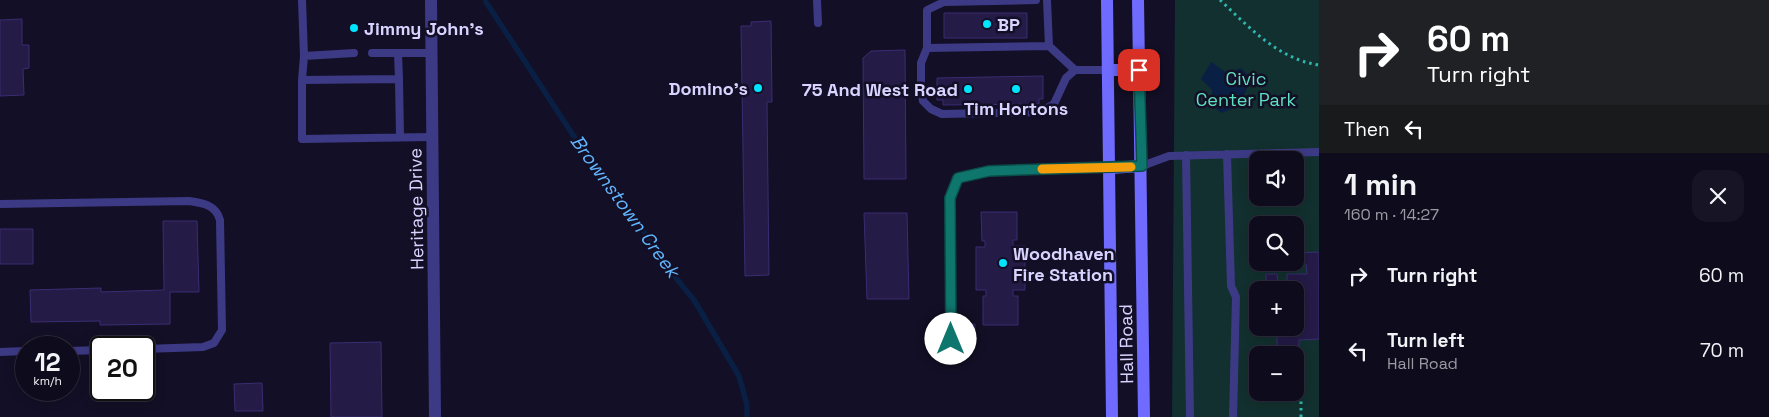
<!DOCTYPE html>
<meta charset="utf-8">
<style>
:root{--surface:#0e0b1c;--page:#171425;--text:#f1f3f6;--muted:#9b9ba3;--line:#2e2b3b}
body{margin:0;font-family:"Space Grotesk",sans-serif;background:var(--page);color:var(--text);height:100vh;display:flex;flex-direction:column;font-size:19px;white-space:nowrap}
*{box-sizing:border-box;margin:0}
p{font-size:16px;color:var(--muted)}
.icon{flex:none;width:28px;height:28px;fill:none;stroke:currentColor;stroke-width:2;stroke-linecap:round;stroke-linejoin:round}
.map{position:relative;flex:1;overflow:hidden}
.details{display:flex;flex-direction:column;background:var(--surface);width:450px}
.details>*{flex:none}
.banner{background:#202124;color:#fff;overflow:hidden}
.buttons{position:absolute;left:1249px;top:151px;display:grid;gap:10px}
.buttons a{display:grid;place-items:center;width:55px;height:55px;border-radius:10px;background:var(--surface);box-shadow:0 2px 12px #0003,0 0 0 1px var(--line);font-size:25px}
.speed{position:absolute;left:15px;top:336px;display:flex;gap:10px;font-size:25px;font-weight:700;text-align:center}
.speed>*{display:grid;place-content:center;width:65px;height:65px;border-radius:50%;background:var(--surface);box-shadow:0 2px 12px #0003,0 0 0 1px var(--line);line-height:1}
.speed small{font-size:12px;font-weight:400}
.speed .limit{border:2px solid #111;border-radius:8px;background:#fff;color:#111}
.pin{position:absolute;display:grid;place-items:center;width:42px;height:42px;color:#fff;margin:-21px;border-radius:10px;box-shadow:0 2px 8px #0006}
.me{position:absolute;width:55px;margin:-28px;rotate:0deg;stroke-linejoin:round;filter:drop-shadow(0 0 4px #0008)}
.turn{display:flex;align-items:center;gap:18px;height:105px;padding:0 25px;font-size:22px}
.turn .icon{width:65px;height:65px;stroke-width:2.5}
.turn b{display:block;font-size:35px;line-height:42px}
.then{display:flex;align-items:center;height:48px;padding:0 25px;background:#0003;gap:10px;font-size:19px}
.round{display:grid;place-items:center;flex:none;width:52px;height:52px;border-radius:15px;background:var(--page)}
.overview{display:flex;align-items:center;justify-content:space-between;height:85px;padding:0 25px}
h1{font-size:30px;font-weight:800;line-height:38px}
ul{padding:0;list-style:none}
li{display:flex;align-items:center;gap:15px;height:75px;padding:0 25px}
li div{flex:1}
li b{display:block;font-size:19px}
li em{font-style:normal}
main{display:flex;flex:1;min-height:0}
.map>svg:first-child{display:block}
</style>
<main>
<div class="map">
<svg width="1319" height="417" viewBox="0 0 1319 417">
<rect width="100%" height="100%" fill="#130f26"/>
<path fill="#12302f" fill-rule="evenodd" d="M1175 0H1319V417H1172ZM1258 160H1295V198H1258ZM1258 225H1295V262H1258ZM1258 290H1295V328H1258ZM1258 355H1295V392H1258Z"/>
<path fill="#0a1f44" d="M1211 62 1227 73 1241 68 1250 77 1246 91 1237 107 1221 113 1212 105V90L1201 79Z"/>
<g fill="none" stroke-linecap="round" stroke-linejoin="round">
<path stroke="#0a1f44" stroke-width="5.5" d="M486 2 573 135 636 220 672 273 694 300 739 376 747 405V417"/>
</g>
<path fill="#241b47" stroke="#3b2d73" d="M944 13H1027V38H944Z
M22 19V45H29V68L23 69 24 95 0 96V20Z
M771 21 772 102H767L769 275 745 276 741 26H751V22Z
M905 50 906 179H864L863 58 871 51Z
M1043 76V99H1039V104L943 105V100H937V78Z
M981 212H1017V240H1013V246H1025V290H1013V296H1018V325H983V296H986V290H976V247H985V241H982Z
M864 213H907L909 299H867Z
M163 221H197L199 292H170V324L100 325V321L31 322 30 290 101 288V292L164 290Z
M0 229H33V264H0Z
M1319 252V339L1299 340V350H1277V329L1267 330V328H1295V290H1258V308H1252L1251 286 1266 285V274H1277L1278 283H1287V274H1307L1306 264H1295V253Z
M975 324V348H959V325Z
M381 342 382 417H331L330 343Z
M262 383 263 411H235L234 384Z"/>
<g fill="none" stroke-linecap="round" stroke-linejoin="round">
<path stroke="#2fb8b0" stroke-width="3" stroke-dasharray="2.5 4" stroke-linecap="butt" d="M1220 0C1249 27 1278 59 1319 65
M1301 417V366"/>
<path stroke="#3d3a85" stroke-width="8" d="M302 0 304 56 354 53
M817 0 818 23
M944 0V2L1036 0
M1047 0 1049 46 1075 70H1108
M944 2 927 10V48L1049 46
M927 48 921 63V89L923 101 931 109 942 114 1040 112 1054 104 1066 78 1075 70
M372 53H431
M398 53 399 79
M302 80 304 56
M400 137 399 79 302 80V139L432 137
M1227 154 1231 286 1236 297 1233 417
M1186 155 1190 417
M1142 166 1169 156 1319 152
M0 204 189 201C203 203 216 205 220 220L222 330 214 343 203 347 144 349
M951 339 950 198 958 178 989 171 1110 168
M69 351 101 350
M0 352 26 351"/>
<path stroke="#3d3a85" stroke-width="12" d="M431 0 435 417"/>
<path stroke="#6f6bff" stroke-width="12" d="M1107 0 1112 417
M1138 0 1144 417
M1108 70H1139
M1110 168 1142 166"/>
</g>
<g fill="none" stroke-linecap="round" stroke-linejoin="round">
<g stroke="#0a4d48" stroke-width="12">
<path id="route" d="M951 339 950 198 958 178 989 171 1142 166 1139 70"/>
</g>
<use href="#route" stroke="#0f766e" stroke-width="9"/>
<path stroke="#f59e0b" stroke-width="9" d="M1042 169 1131 167"/>
</g>
<g fill="#00e5ff" stroke="#130f26" stroke-width="2">
<circle cx="987" cy="24" r="5"/>
<circle cx="354" cy="28" r="5"/>
<circle cx="758" cy="88" r="5"/>
<circle cx="968" cy="89" r="5"/>
<circle cx="1016" cy="89" r="5"/>
<circle cx="1003" cy="263" r="5"/>
</g>
<g text-anchor="middle" dominant-baseline="central" stroke-width="5" stroke-linejoin="round" paint-order="stroke">
<g font-size="18" font-weight="bold" fill="#d9d4ff" stroke="#130f26" text-anchor="start">
<text x="997" y="24">BP</text>
<text x="364" y="28">Jimmy John's</text>
<text x="748" y="88" text-anchor="end">Domino's</text>
<text x="958" y="89" text-anchor="end">75 And West Road</text>
<text x="1016" y="108" text-anchor="middle">Tim Hortons</text>
<text x="1013" y="253">Woodhaven<tspan x="1013" dy="21">Fire Station</tspan></text>
</g>
<g font-size="18" fill="#5fe0c0" stroke="#130f26">
<text x="1246" y="78">Civic<tspan x="1246" dy="21">Center Park</tspan></text>
</g>
<g font-size="18" fill="#d9d4ff" stroke="#130f26">
<text transform="translate(416 209) rotate(-91)">Heritage Drive</text>
<text transform="translate(1126 344) rotate(-91)">Hall Road</text>
</g>
<g font-size="19" font-style="italic" fill="#62b6ff" stroke="#130f26">
<text transform="translate(625 206) rotate(54)">Brownstown Creek</text>
</g>
</g>
</svg>
<div class="buttons">
<a><svg class="icon" aria-label="sound" viewBox="0 0 24 24"><path d="M4 9h4l5-4v14l-5-4H4zM17 9q2 3 0 6"/></svg></a>
<a><svg class="icon" aria-label="search" viewBox="0 0 24 24"><circle cx="10" cy="10" r="6"/><path d="M15 15l6 6"/></svg></a>
<a>+</a>
<a>−</a>
</div>
<div class="speed"><div>12<small>km/h</small></div><div class="limit">20</div></div>
<div class="pin" style="left:1139px;top:70px;background:#d93025"><svg class="icon" aria-label="arrive" viewBox="0 0 24 24"><path d="M6 21V4h12l-3 4 3 4H6"/></svg></div>
<svg class="me" style="left:951px;top:339px" viewBox="-20 -20 40 40"><circle r="19" fill="#fff"/><path d="M0-13L10 11 0 6-10 11z" fill="#0f766e"/></svg>
</div>
<section class="details">
<div class="banner">
<div class="turn"><svg class="icon" aria-label="right" viewBox="0 0 24 24"><path d="M7 20v-9h11M14 6l5 5-5 5"/></svg><div><b>60 m</b>Turn right</div></div>
<div class="then">Then<svg class="icon" aria-label="left" viewBox="0 0 24 24"><path d="M17 20v-9H6M10 6l-5 5 5 5"/></svg></div>
</div>
<div class="overview"><div><h1>1 min</h1><p>160 m · 14:27</p></div><a class="round"><svg class="icon" aria-label="close" viewBox="0 0 24 24"><path d="M6 6l12 12M18 6L6 18"/></svg></a></div>
<ul>
<li><svg class="icon" aria-label="right" viewBox="0 0 24 24"><path d="M7 20v-9h11M14 6l5 5-5 5"/></svg><div><b>Turn right</b></div><em>60 m</em></li>
<li><svg class="icon" aria-label="left" viewBox="0 0 24 24"><path d="M17 20v-9H6M10 6l-5 5 5 5"/></svg><div><b>Turn left</b><p>Hall Road</p></div><em>70 m</em></li>
</ul>
</section>
</main>
